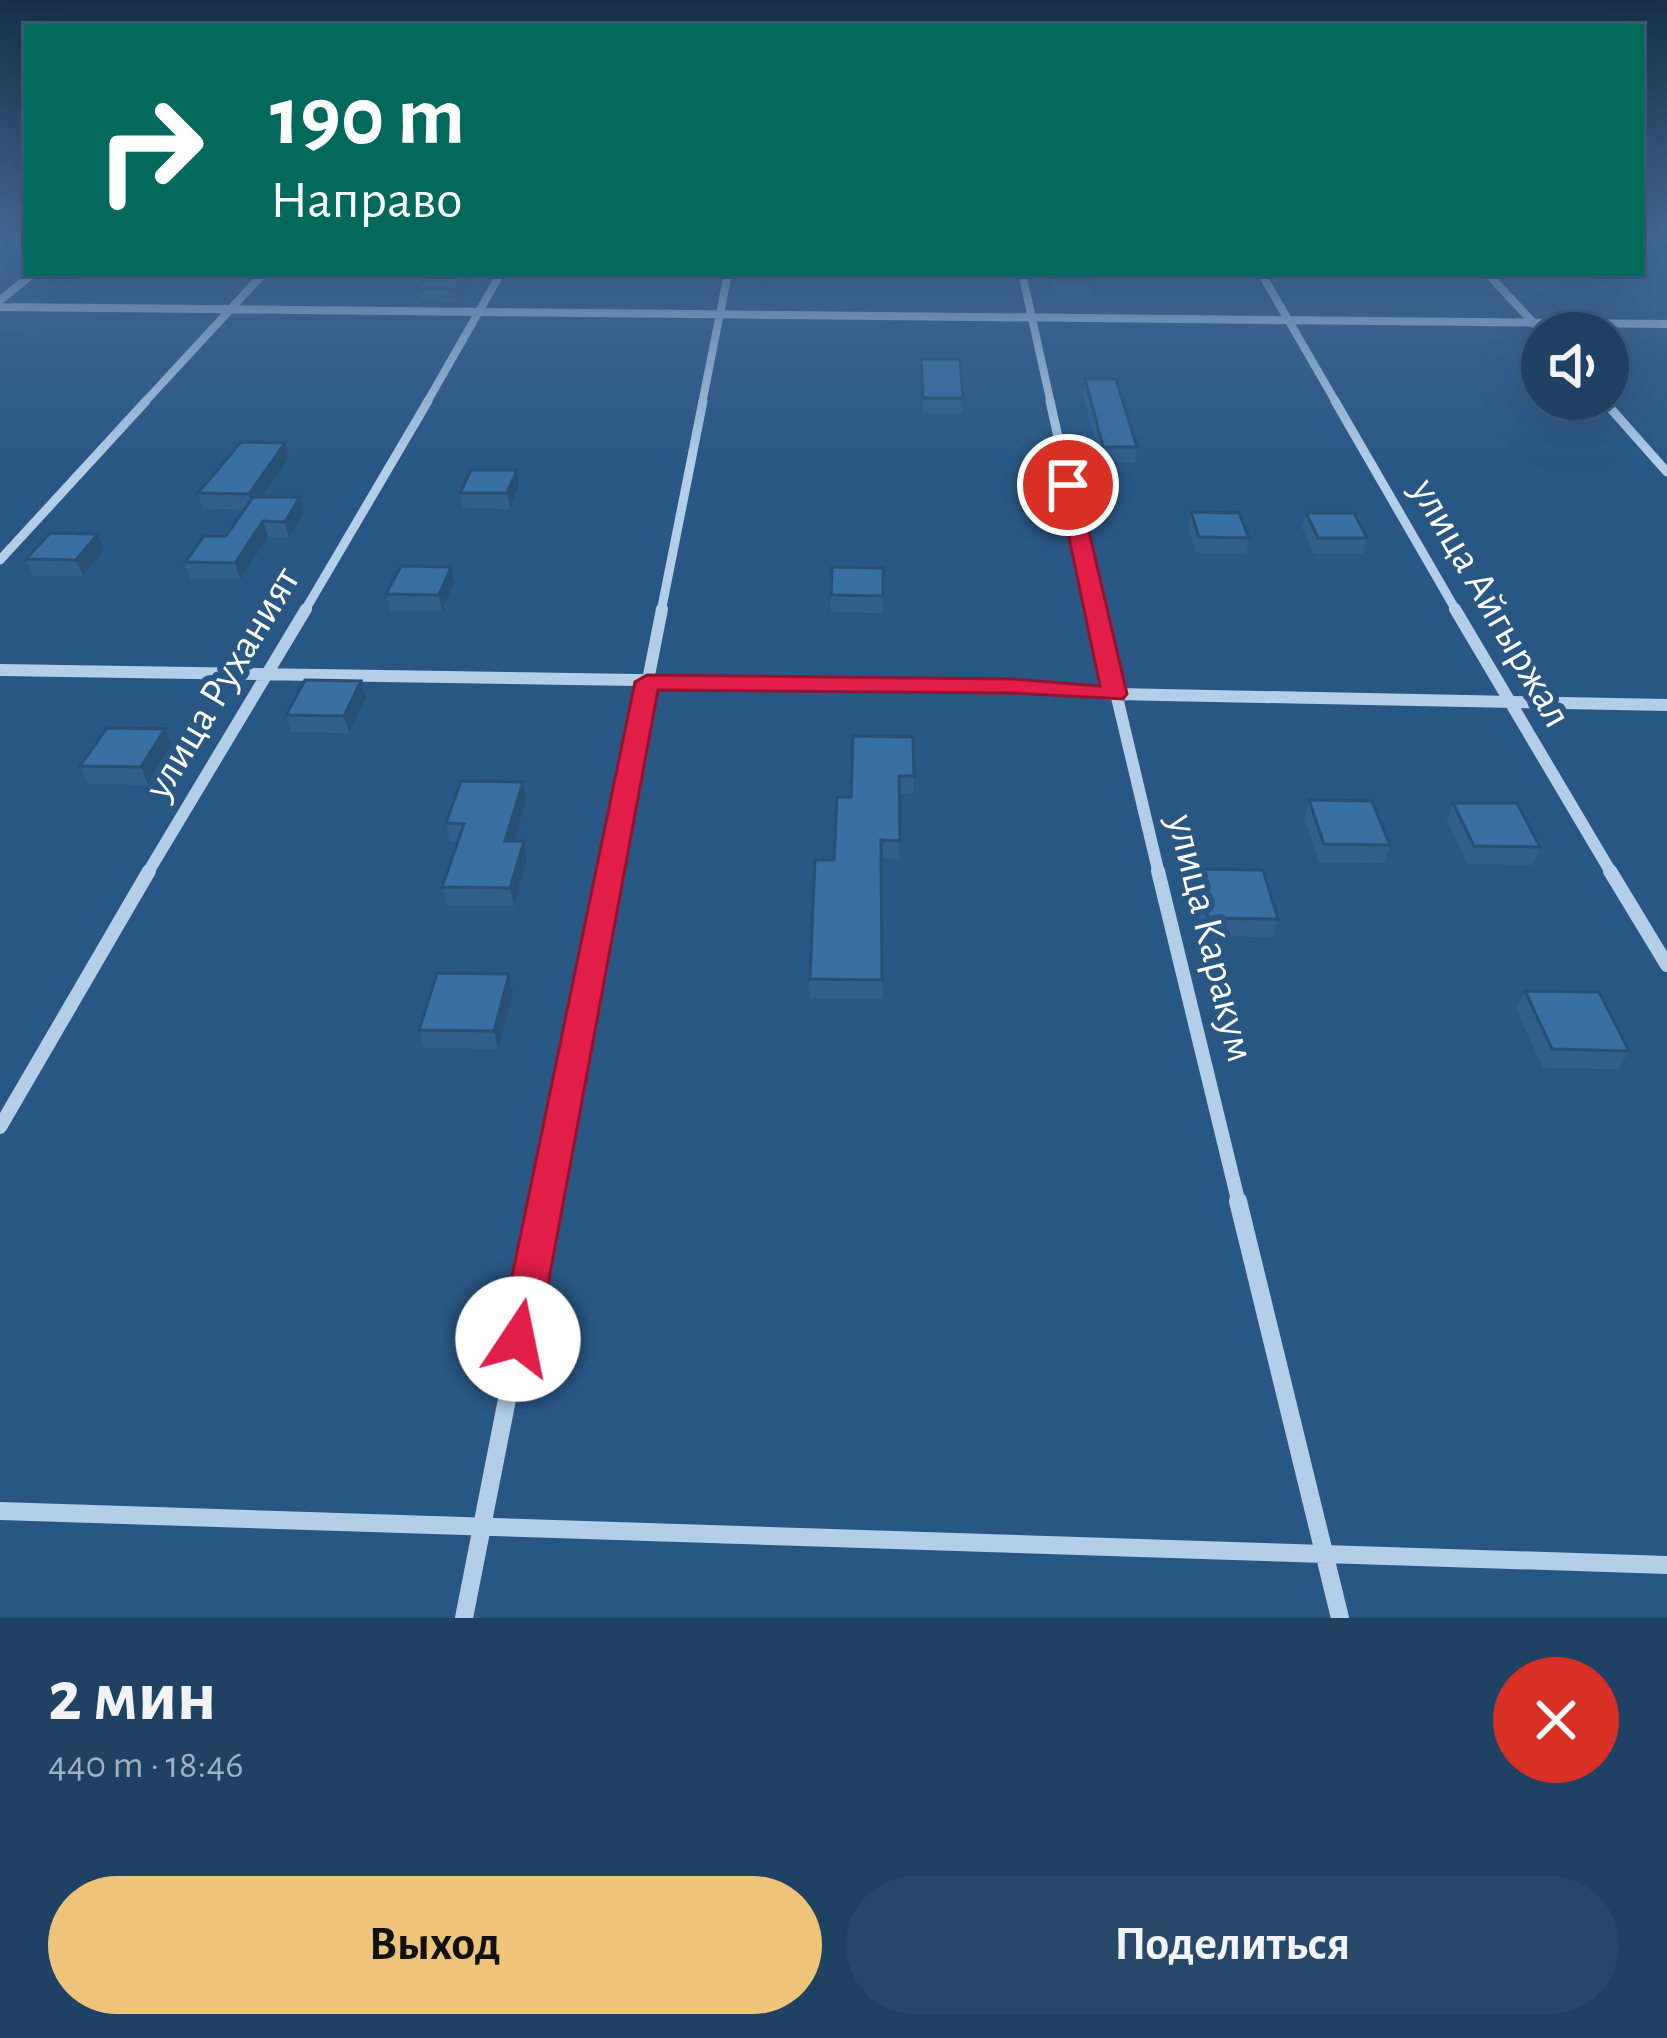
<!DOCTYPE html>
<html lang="ru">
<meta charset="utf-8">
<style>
:root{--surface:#1f4163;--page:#274869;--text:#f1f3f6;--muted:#a1afbe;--line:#3c5a78;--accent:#eec47a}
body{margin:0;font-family:"Alegreya Sans",sans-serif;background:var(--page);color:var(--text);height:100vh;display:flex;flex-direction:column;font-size:45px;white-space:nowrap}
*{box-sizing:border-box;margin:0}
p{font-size:39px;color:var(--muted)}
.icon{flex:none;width:66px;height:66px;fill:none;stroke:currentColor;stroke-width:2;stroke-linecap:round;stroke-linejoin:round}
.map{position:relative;height:1618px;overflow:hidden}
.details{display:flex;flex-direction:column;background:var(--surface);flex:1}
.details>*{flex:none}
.guide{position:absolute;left:24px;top:24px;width:1620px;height:252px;border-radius:0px;box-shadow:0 12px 48px #0002,0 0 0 3px var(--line);background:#00695c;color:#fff;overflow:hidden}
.buttons{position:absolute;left:1521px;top:312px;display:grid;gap:24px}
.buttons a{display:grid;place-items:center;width:108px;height:108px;border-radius:50%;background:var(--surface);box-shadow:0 12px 48px #0002,0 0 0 3px var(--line);font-size:60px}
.pin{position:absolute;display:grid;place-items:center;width:102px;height:102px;color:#fff;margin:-51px;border:6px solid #fff;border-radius:50%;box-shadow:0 3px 12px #0007}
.me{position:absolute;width:132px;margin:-66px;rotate:11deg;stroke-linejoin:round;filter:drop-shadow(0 0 9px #0008)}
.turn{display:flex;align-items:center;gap:42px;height:252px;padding:0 48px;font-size:54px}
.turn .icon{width:156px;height:156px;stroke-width:2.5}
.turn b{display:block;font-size:84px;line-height:102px}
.round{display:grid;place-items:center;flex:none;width:126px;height:126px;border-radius:63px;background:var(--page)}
.headline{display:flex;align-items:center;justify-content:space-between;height:204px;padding:0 48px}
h1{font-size:72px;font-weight:700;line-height:90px}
.cta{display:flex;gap:24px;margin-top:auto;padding:24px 48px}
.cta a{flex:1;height:138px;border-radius:72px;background:var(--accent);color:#111;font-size:48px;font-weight:700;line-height:138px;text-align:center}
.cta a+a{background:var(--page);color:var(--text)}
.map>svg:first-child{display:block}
</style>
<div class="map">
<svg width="1667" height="1618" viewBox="0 0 1667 1618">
<rect width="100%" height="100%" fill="#295784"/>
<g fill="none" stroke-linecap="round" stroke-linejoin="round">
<path stroke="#b3cee7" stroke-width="8" d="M1022 273 1051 404
M1261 273 1337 404
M1487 273 1543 333
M0 300 34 273
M0 307 1667 324
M1602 399 1607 404
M143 404 264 273
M426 404 501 273
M702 404 728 273"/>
<path stroke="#b3cee7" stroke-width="9" d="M1050 401 1097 612
M1335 401 1457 612
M1604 401 1667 472
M0 560 146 401
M304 612 428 401
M661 612 703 401"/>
<path stroke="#b3cee7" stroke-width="12" d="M1096 609 1159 874
M1455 609 1612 874
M0 670 1012 686 1115 694 1667 705
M147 874 306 609
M610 874 662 609"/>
<path stroke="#b3cee7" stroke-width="14" d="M1158 871 1239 1204
M1610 871 1667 965
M0 1127 149 871
M545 1204 611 871"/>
<path stroke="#b3cee7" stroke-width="18" d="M1238 1201 1340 1618
M0 1511 1667 1565
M464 1618 546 1201"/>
</g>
<path fill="#315f8a" d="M474 273 457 303 422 302 419 289Z
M1051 273H1089L1092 280 1090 294 1056 293Z
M921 359 963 398 962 413H923Z
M1085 379 1137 447 1135 463 1101 462 1083 394Z
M285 443 289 458 262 497 304 513 289 538 268 537 240 579H190L185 562 226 536 244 510 203 509 198 493Z
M517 470 519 486 510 509 463 508 460 493Z
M1191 512 1249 538 1246 554 1196 553 1188 528Z
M1306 513 1367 538 1363 554H1314L1302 528Z
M98 534 104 550 83 576H33L26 559Z
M883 568V613L831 612V595Z
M454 583 442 611H390L386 594Z
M366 698 349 733 291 732 286 715Z
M853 736 914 776 913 794H899V859L882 858V998H810V979L834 860 851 797Z
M172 746 148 785 88 784 80 766Z
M526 800 514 841 527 859 514 906 447 905 442 887 458 842 450 841 446 823Z
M1309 800 1390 845 1384 863 1319 862 1304 818Z
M1453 803 1540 847 1533 865 1467 864 1447 821Z
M1196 869 1278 919 1273 937 1204 936 1192 887Z
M1525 991 1629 1051 1619 1069 1543 1068 1516 1009Z
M513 992 498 1049 424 1048 419 1030Z"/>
<path fill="#284e71" d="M464 273H474L457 303 454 289Z
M285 443 289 458 253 510 249 494Z
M517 470 519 486 510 509 507 493Z
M300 497 304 513 289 538 285 522Z
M263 521 268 537 240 579 235 563Z
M98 534 104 550 83 576 76 560Z
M451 567 454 583 442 611 439 595Z
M361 681 366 698 349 733 344 716Z
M165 729 172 746 148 785 141 767Z
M523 782 526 800 509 859 505 841Z
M524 841 527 859 514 906 510 888Z
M509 974 513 992 498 1049 494 1031Z"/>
<path fill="#396fa1" stroke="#284e71" stroke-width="3" d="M430 273H464L454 289H419Z
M1056 273H1089L1092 280H1058Z
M921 359H960L963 398H923Z
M1085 379H1116L1137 447H1103Z
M241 442 285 443 249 494 198 493Z
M471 470H517L507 493H460Z
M253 497H300L285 522 263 521 235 563 185 562 204 536H226Z
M1191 512 1239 513 1249 538 1199 537Z
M1306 513H1354L1367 538H1318Z
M50 533 98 534 76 560 26 559Z
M401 566 451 567 439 595 386 594Z
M832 567 883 568V596L831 595Z
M305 680 361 681 344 716 286 715Z
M107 728 165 729 141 767 80 766Z
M853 736 913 737 914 776H899L900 841 881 840 882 980 810 979 815 860H834L837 797H851Z
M461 781 523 782 505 841H524L510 888 442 887 464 824 446 823Z
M1309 800 1372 801 1390 845 1324 844Z
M1453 803H1517L1540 847 1474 846Z
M1196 869 1263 870 1278 919 1208 918Z
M437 973 509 974 494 1031 419 1030Z
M1525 991 1599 992 1629 1051 1552 1049Z"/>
<linearGradient id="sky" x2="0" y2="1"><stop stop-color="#173049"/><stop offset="0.51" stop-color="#436994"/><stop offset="1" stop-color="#436994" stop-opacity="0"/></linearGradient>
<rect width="1667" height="464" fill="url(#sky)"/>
<path fill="#e11d48" stroke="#92132f" stroke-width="3" d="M1068 479 1078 485 1127 694 1123 699 1012 693 658 690 538 1339 532 1352 518 1357 505 1352 499 1339 635 682 647 675 1012 679 1100 686 1058 485Z"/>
<g text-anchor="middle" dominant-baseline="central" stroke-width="12" stroke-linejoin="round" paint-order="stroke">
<g font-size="42" fill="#fff" stroke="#295784">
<text transform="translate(1491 603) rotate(60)">улица Айгыржал</text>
<text transform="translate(222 683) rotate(-59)">улица Руханият</text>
<text transform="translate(1211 938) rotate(76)">улица Каракум</text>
</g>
</g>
</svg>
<div class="buttons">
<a><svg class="icon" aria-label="sound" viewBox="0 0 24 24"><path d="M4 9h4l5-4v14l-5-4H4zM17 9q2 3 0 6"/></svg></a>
</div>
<div class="pin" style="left:1068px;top:485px;background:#d93025"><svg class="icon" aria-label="arrive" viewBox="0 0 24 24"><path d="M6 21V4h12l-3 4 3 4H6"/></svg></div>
<svg class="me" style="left:518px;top:1339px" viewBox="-20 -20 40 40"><circle r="19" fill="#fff"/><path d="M0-13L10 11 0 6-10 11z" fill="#e11d48"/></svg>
<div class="guide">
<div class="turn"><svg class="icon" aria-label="right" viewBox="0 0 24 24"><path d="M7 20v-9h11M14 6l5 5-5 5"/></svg><div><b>190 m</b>Направо</div></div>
</div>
</div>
<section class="details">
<div class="headline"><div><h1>2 мин</h1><p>440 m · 18:46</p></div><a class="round" style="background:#d93025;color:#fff"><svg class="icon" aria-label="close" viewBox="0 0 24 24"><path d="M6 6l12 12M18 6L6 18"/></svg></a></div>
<div class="cta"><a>Выход</a><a>Поделиться</a></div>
</section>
